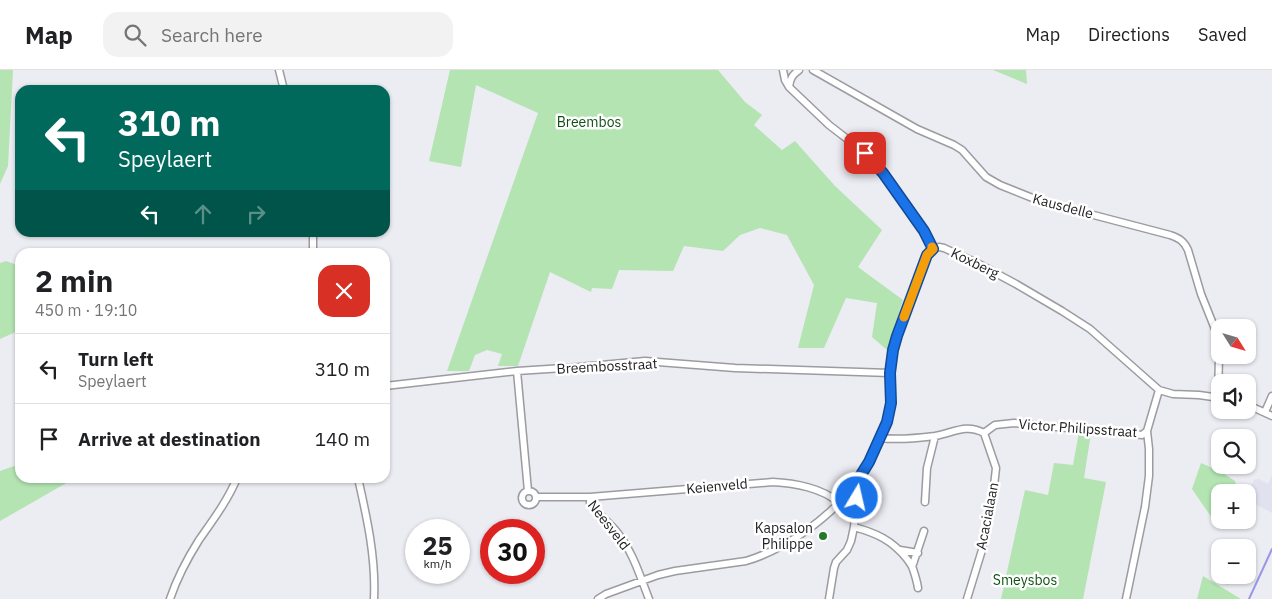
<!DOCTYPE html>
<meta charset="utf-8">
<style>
:root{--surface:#fff;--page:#f2f2f2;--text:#202124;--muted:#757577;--line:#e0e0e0}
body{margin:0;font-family:"IBM Plex Sans",sans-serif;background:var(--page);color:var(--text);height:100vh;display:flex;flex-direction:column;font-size:19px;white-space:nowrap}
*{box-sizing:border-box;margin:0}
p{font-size:16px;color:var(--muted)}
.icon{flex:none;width:28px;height:28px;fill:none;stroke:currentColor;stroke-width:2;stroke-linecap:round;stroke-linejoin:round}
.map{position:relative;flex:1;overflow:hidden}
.details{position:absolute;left:15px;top:178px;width:375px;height:235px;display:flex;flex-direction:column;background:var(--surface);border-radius:15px;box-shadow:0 1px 4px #0004}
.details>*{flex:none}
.guide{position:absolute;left:15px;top:15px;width:375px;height:152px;border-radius:15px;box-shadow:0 1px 4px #0004;background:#00695c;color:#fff;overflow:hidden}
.needle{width:32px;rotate:127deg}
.tools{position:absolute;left:1211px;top:249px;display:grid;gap:10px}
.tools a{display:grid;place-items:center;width:45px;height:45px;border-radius:10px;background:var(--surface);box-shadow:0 1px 4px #0004;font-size:25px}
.speed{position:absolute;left:405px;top:449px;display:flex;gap:10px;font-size:25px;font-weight:700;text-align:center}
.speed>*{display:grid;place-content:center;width:65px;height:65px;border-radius:50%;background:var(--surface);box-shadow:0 1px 4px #0004;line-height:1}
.speed small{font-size:12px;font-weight:400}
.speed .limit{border:8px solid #d22;background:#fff;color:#111}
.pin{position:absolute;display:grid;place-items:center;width:42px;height:42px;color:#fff;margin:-21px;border-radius:10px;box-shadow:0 2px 8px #0006}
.me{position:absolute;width:55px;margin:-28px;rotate:9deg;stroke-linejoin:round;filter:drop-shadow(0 0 4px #0008)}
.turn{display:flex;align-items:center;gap:18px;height:105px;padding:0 20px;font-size:22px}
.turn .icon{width:65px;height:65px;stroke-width:2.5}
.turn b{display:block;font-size:35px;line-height:42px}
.lanes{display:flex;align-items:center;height:48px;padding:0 20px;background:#0003;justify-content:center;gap:25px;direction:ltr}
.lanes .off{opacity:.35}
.round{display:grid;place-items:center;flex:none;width:52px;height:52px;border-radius:15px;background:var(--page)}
.headline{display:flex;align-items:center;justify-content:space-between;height:85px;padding:0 20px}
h1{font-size:30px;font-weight:700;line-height:38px}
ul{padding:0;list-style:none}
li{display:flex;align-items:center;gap:15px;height:70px;padding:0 20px;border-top:1px solid var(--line)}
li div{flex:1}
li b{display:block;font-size:19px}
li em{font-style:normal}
header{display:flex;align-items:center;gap:30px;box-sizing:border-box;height:70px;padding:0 25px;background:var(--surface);border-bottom:1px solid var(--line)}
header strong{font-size:24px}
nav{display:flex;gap:28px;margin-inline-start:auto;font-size:18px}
.search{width:350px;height:45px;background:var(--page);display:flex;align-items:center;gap:12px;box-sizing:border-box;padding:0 18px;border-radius:15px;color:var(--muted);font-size:19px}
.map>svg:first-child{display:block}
</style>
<header>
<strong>Map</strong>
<div class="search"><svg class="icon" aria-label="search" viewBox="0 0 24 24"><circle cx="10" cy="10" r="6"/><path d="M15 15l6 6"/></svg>Search here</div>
<nav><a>Map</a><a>Directions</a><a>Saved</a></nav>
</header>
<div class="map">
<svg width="1272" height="529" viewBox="0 0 1272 529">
<rect width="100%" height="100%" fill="#ececf3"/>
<path fill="#e1e1ef" d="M1272 405V443L1248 430V423L1254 410 1259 409 1268 414Z"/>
<path fill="#b3e4b1" d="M0 0H13L8 96 0 114Z
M450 0H718L745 32 762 45 754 55 782 80 795 71 835 116 882 160 858 197 903 230 887 280 872 267 877 233 846 228 824 278H798L814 215 787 165 760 158 740 165 723 181 684 176 673 201 619 200 612 219 592 218 591 222 550 202 518 296H498L502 284 487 280 475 285 469 301H447L538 43 476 15 461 97 429 91Z
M993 0H1026L1027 14Z
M6 191 20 196V260L0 269V193Z
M1079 362 1091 363 1084 408 1106 412 1083 529H1001L1025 420 1048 425 1054 393 1073 395Z
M1201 393 1221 402 1235 411 1238 422H1220V443L1212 448 1192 419Z
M20 394V408H75L0 451V401Z
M1220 502V505H1233L1228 515 1217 509Z
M1203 506 1241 529H1197Z"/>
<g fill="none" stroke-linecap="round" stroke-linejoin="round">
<path stroke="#9a97e6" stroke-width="2" d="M1249 529 1272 479"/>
<g stroke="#9b9ba1" stroke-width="9">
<path id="minor" d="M279 0 284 20
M783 0 785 10 789 17C790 9 792 5 799 0
M813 0 917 59 954 75 962 80 986 107 1000 115 1040 131 1170 165C1179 168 1184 171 1188 180L1201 224 1215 259 1218 271 1219 287 1218 327
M789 17 829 55 855 75 874 92 924 161 933 179
M313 162V182
M517 301 528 421
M385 316 517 301 579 297 645 291 735 298 890 303
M1248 335 1272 346
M1265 342 1272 326
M984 363 995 355 1014 353 1121 363 1142 365 1147 361
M880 368C896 370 919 368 935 366 953 363 966 353 984 363
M358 408C367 448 376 488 374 529
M522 428a7 7 0 1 1 14 0a7 7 0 1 1-14 0Z
M537 427H590L773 412C794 413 823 418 839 433
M590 427V433C598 444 609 452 617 462 633 482 640 506 649 529
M925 432 927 398 935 366
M854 457C876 463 892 470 907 489 909 492 912 495 913 499 915 505 917 511 918 518
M900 480 918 483
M912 497 924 461
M170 529C177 508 187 489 199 470 213 450 228 430 237 408
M598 529 606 524 658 505 675 501 746 491C786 479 828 449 854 416 863 404 869 390 876 377 882 366 887 354 890 341 894 322 888 301 893 281 896 264 904 247 910 231 916 216 921 200 927 185L933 179 939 177 944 178 977 193 1016 214 1062 241 1090 259 1159 320 1173 324 1199 325 1220 328
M829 529 834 498 836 492 847 480 851 471 854 457 857 423 854 416
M967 529 982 480 994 416 996 398 984 363
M1126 529 1145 437 1149 406V379L1147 361 1159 320"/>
</g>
<use href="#minor" stroke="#fff" stroke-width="6"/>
</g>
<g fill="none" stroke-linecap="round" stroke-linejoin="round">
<g stroke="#114b97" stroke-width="12">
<path id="route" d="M857 428 858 423 854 416 869 392 887 352 891 333 890 303 893 280 897 266 927 185 933 179 924 161 883 103 865 83"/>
</g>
<use href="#route" stroke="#1a73e8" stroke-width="9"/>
<path stroke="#f59e0b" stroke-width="9" d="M904 247 927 185 933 179 932 177"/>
</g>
<circle fill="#247a27" stroke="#fff" stroke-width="2" cx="823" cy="466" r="5"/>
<g text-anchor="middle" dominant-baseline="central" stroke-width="5" stroke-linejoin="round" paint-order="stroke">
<g font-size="14" fill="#0e5112" stroke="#fff">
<text x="589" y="52">Breembos</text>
<text x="1025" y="510">Smeysbos</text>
</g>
<g font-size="14" fill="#222225" stroke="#fff">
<text transform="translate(1063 136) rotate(15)">Kausdelle</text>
<text transform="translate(975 193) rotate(26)">Koxberg</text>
<text transform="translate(607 296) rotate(-3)">Breembosstraat</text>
<text transform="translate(1078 358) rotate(4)">Victor Philipsstraat</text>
<text transform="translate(717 416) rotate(-5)">Keienveld</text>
<text transform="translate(987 446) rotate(-79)">Acacialaan</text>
<text transform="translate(609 455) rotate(52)">Neesveld</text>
</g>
<g font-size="14" fill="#222225" stroke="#fff" text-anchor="end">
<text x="813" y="458">Kapsalon<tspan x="813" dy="16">Philippe</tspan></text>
</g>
</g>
</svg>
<div class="tools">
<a><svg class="needle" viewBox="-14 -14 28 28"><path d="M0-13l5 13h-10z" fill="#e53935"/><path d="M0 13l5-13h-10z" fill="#757577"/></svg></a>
<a><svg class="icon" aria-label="sound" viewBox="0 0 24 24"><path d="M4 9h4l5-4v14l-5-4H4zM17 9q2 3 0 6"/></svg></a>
<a><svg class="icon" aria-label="search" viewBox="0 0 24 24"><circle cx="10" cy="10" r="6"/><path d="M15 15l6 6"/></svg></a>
<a>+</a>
<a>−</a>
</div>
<div class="speed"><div>25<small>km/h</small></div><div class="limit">30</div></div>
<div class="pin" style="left:865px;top:83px;background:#d93025"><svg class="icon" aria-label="arrive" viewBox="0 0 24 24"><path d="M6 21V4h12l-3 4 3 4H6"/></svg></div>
<svg class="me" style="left:857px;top:428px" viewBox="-20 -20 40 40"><circle r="17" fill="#1a73e8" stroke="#fff" stroke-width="3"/><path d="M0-11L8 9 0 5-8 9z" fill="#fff"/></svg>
<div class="guide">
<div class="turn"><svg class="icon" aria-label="left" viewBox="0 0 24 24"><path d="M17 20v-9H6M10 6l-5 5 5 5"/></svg><div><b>310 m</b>Speylaert</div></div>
<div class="lanes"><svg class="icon" aria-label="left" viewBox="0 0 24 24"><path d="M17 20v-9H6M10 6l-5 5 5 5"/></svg><svg class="icon off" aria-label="ahead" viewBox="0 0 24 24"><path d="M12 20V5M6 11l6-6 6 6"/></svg><svg class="icon off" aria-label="right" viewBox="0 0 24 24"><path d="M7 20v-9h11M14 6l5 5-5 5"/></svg></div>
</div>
<section class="details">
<div class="headline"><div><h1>2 min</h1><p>450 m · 19:10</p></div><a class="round" style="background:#d93025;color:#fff"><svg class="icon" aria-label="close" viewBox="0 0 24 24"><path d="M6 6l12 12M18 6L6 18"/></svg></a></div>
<ul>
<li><svg class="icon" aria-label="left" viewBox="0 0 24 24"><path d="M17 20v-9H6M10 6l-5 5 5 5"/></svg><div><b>Turn left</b><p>Speylaert</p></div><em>310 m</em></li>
<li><svg class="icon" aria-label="arrive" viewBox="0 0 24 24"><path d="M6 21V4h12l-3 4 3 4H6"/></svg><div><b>Arrive at destination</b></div><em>140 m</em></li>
</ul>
</section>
</div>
